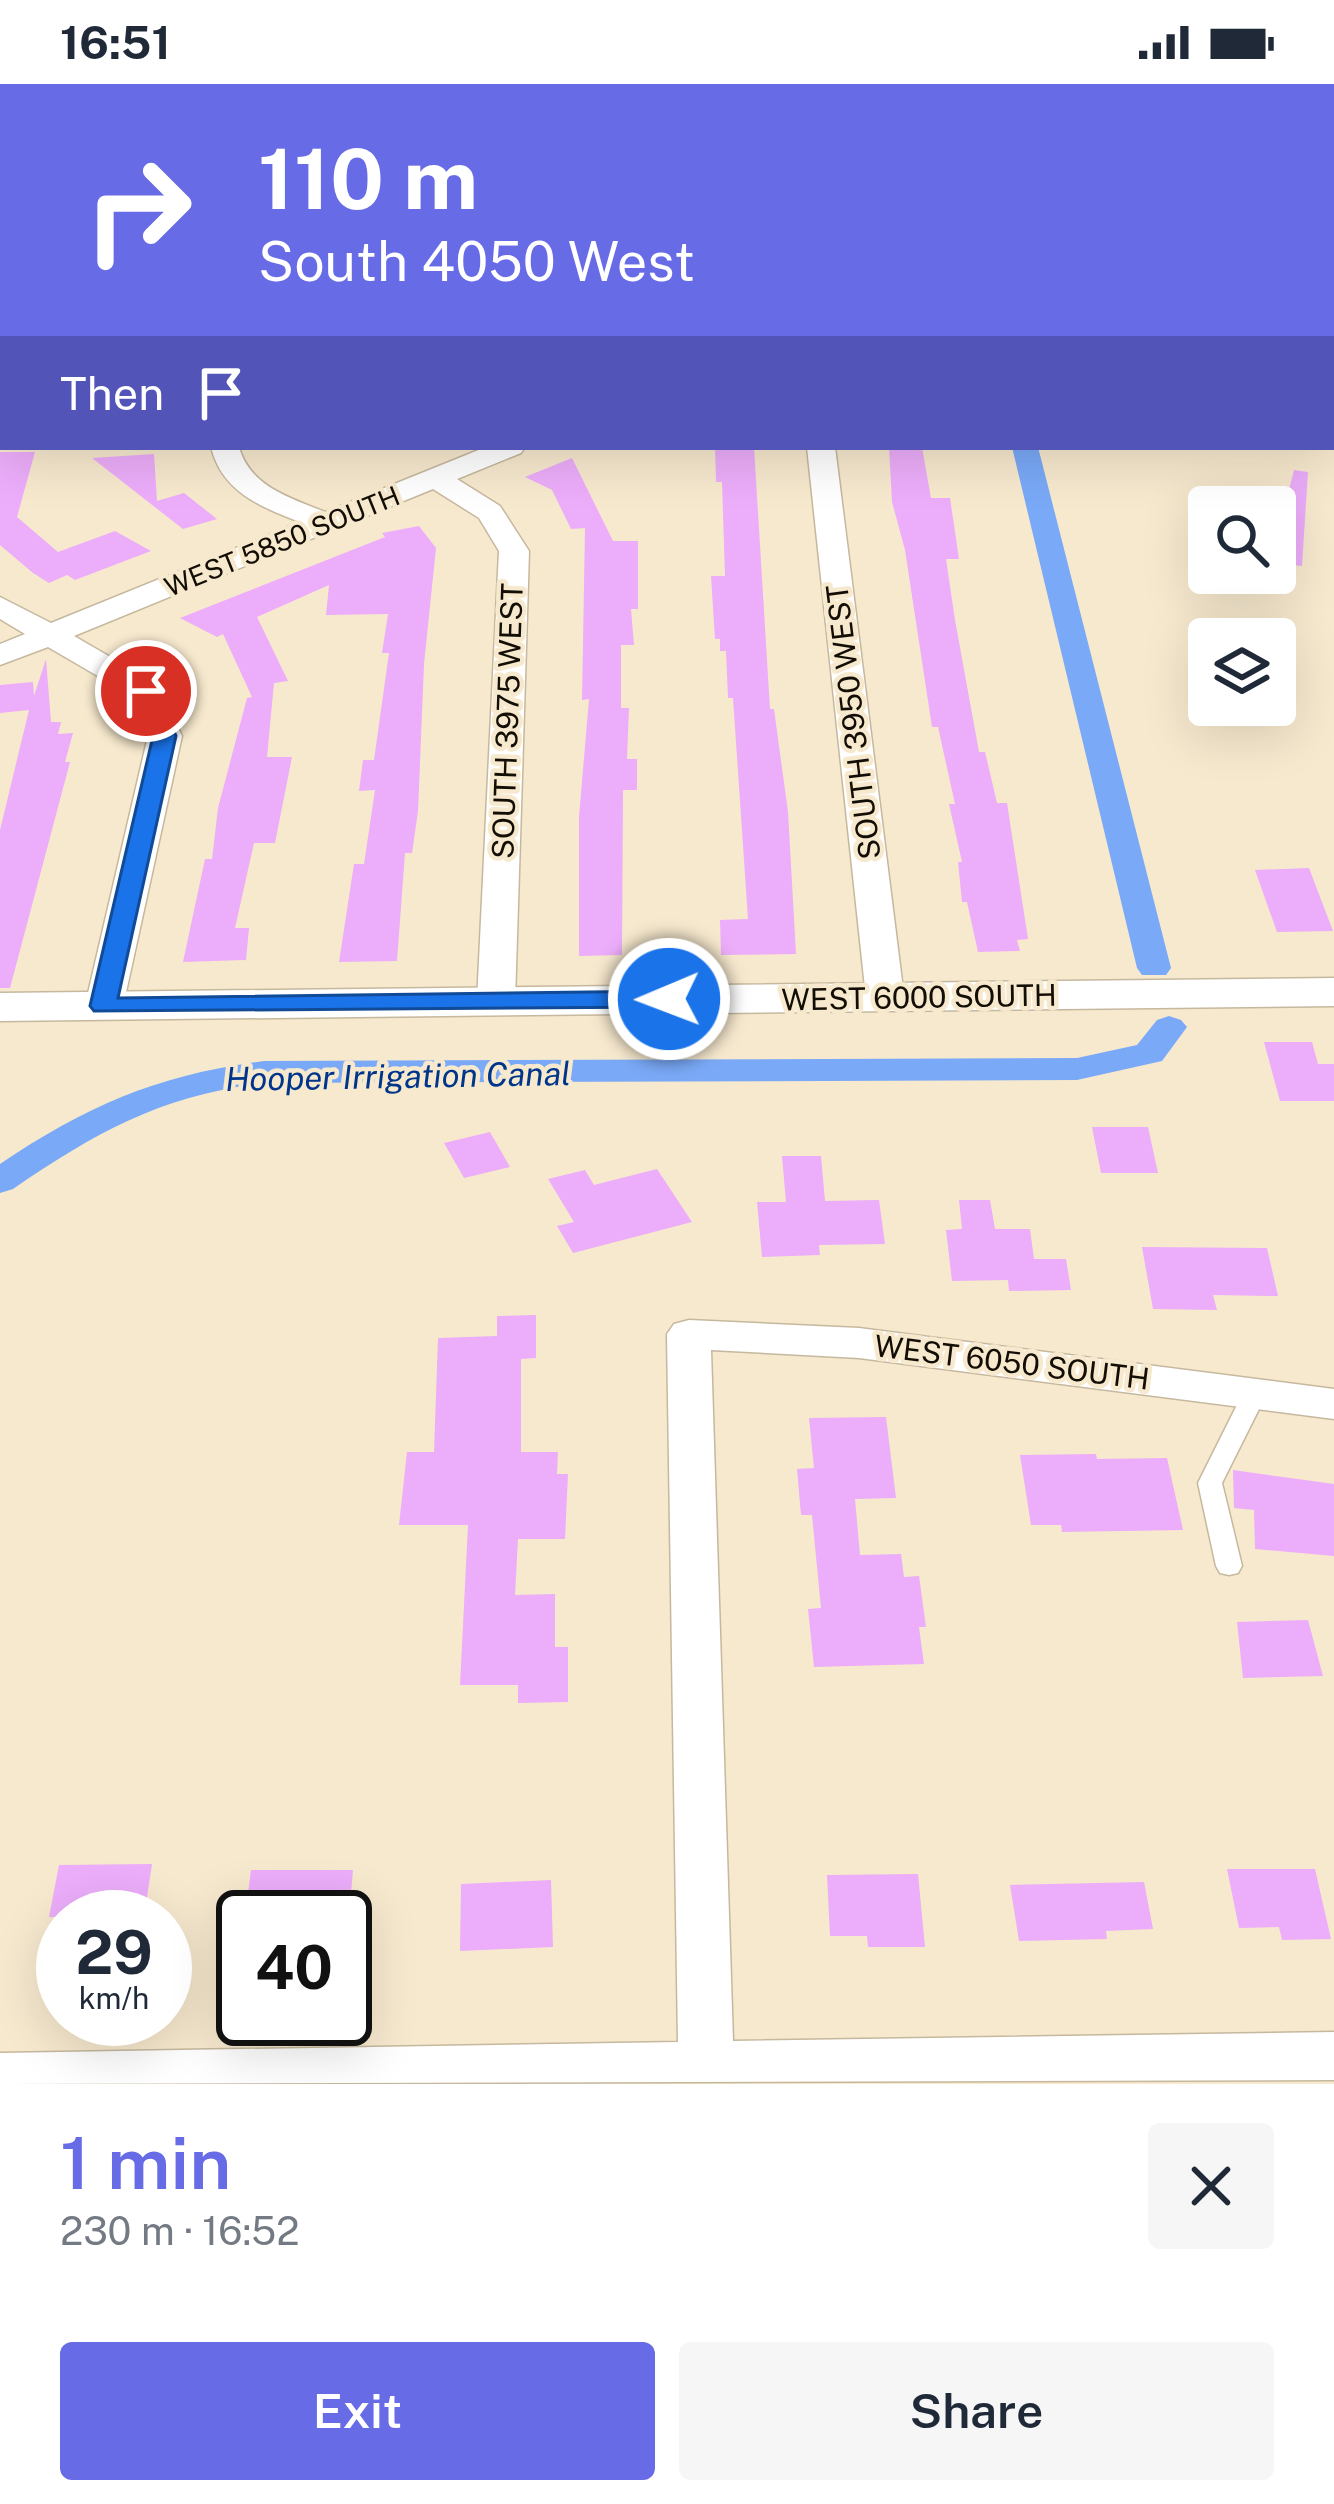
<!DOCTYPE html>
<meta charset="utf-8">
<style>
:root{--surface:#fff;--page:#f6f6f7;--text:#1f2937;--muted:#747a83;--accent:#676be5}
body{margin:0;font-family:"Public Sans",sans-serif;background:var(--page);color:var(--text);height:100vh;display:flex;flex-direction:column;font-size:45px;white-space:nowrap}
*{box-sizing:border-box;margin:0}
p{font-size:39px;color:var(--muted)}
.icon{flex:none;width:66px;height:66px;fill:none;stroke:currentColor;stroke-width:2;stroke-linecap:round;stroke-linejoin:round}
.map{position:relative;height:2000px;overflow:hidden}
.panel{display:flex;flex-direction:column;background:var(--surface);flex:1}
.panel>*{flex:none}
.hud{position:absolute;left:0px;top:0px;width:1335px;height:366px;box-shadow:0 12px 48px #0002;background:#676be5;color:#fff;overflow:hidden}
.fabs{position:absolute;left:1188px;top:402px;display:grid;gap:24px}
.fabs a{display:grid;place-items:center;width:108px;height:108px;border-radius:12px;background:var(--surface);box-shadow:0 12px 48px #0002;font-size:60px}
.speed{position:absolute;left:36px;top:1806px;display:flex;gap:24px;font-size:60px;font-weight:700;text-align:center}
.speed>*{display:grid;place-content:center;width:156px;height:156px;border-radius:50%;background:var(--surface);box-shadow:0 12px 48px #0002;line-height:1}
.speed small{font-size:30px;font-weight:400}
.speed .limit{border:6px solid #111;border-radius:18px;background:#fff;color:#111}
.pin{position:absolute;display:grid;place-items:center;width:102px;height:102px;color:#fff;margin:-51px;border:6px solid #fff;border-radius:50%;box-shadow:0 3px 12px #0007}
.me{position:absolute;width:132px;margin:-66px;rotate:269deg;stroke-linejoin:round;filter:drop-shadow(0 0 9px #0008)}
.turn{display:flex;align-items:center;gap:42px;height:252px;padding:0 60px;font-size:54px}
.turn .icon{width:156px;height:156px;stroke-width:2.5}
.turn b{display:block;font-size:84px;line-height:102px}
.then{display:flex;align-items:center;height:114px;padding:0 60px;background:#0003;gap:24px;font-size:45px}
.round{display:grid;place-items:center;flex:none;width:126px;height:126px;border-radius:12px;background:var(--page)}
.summary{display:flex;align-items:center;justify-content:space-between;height:204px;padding:0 60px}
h1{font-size:72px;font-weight:600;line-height:90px;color:var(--accent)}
.button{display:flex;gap:24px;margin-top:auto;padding:24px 60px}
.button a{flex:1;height:138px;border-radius:12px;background:var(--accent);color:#fff;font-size:48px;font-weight:600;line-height:138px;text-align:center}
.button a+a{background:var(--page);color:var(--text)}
.status{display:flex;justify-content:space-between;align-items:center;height:84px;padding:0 60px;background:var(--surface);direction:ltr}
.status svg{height:33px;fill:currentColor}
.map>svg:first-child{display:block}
</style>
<div class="status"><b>16:51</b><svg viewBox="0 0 49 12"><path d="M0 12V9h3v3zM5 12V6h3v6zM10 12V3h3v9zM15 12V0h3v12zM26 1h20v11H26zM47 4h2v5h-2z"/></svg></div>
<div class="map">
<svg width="1334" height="2000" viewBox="0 0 1334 2000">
<rect width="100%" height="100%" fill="#f7e9ce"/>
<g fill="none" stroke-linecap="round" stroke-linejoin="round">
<path fill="#7aa9f7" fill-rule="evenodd" d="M1016 0H1036V3H1016Z
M1012 363H1038L1171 884 1166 891H1142L1137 884Z
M1169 932 1181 936 1187 943 1162 977 1077 996 264 999C161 1012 98 1047 13 1105L0 1109V1080C88 1021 158 991 264 977L1077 974 1137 961 1157 936Z"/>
</g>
<path fill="#ecadfa" d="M715 363H754L770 625H774L788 728 796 870 721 871 720 836 748 835 733 614H728L726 567H720V555H715L711 492H725L722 398H716Z
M889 363H922L931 414H950L959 475H946L955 536 979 668H985L997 719H1007L1028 855 1017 856 1020 867 978 868 967 818H962L958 778H962L949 720H955L938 643H932L905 466 892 418Z
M0 368H35L17 433 58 468 115 447 151 467 75 496 67 491 49 499 33 489 0 461Z
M154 370 157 417 184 409 217 435 183 445 92 374Z
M572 374 613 457H638V525H631L634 561H621V624H629L627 675H637V706H623L622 871 579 872V733L589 615 582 616 585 444 571 445 552 406 525 393Z
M1294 386 1308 388 1302 482 1275 479V461Z
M419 442 436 464 424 580 418 727 412 769H405L397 877 339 878 354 780H364L375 706 359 707 363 676H374L389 569H382L388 530 326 531 329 501 257 533 288 597 274 599 267 673H292L275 759H254L235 844H249L246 876 183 878 205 775H212L218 724 247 614 252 613 223 550 217 553 180 534 385 453 382 449Z
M46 575 51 638H61L58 650 73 649 65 678H70L10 904H0V746L29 626 0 629V601L33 598 34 612Z
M1309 784 1333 847 1277 848 1255 786Z
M1264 958H1312L1318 980H1334V1017H1280Z
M1092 1043H1148L1158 1089H1101Z
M490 1048 510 1083 464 1094 444 1059Z
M782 1072H821L825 1117 879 1116 885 1160 819 1161 820 1171 762 1173 757 1118H786Z
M657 1085 692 1138 573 1169 557 1142 574 1138 548 1095 585 1086 594 1101Z
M959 1116H990L995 1145H1030L1034 1175H1066L1071 1206 1009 1207 1008 1196 952 1197 946 1146 962 1145Z
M1142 1163 1267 1164 1278 1212 1213 1211 1217 1226 1153 1225Z
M536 1231V1274L521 1275V1368H558L557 1390H568L565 1455H518L515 1511 555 1510V1563H568V1618L518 1619V1601H460L468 1441H399L407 1368H434L438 1254 497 1252V1232Z
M886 1333 896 1414 855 1415 860 1471 901 1470 904 1493 919 1492 926 1543H919L924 1580 814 1583 808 1525 821 1524 812 1431H801L797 1385 814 1384 809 1334Z
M1096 1370 1097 1375 1167 1374 1183 1446 1062 1448 1061 1441H1031L1020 1371Z
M1233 1386 1334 1400V1472L1255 1465 1254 1426 1234 1424Z
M1308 1536 1323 1592 1243 1594 1237 1538Z
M152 1780 144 1833H49L59 1781Z
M1227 1785H1315L1331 1855 1282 1856 1279 1843 1239 1844Z
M251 1786H353L349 1833H245Z
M918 1790 925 1863H868L867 1852H830L827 1791Z
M551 1796 553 1863 460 1867 461 1800Z
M1144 1798 1153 1845 1106 1847 1107 1855 1019 1857 1010 1801Z"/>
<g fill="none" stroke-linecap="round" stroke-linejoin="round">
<g stroke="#c6b89e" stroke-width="3">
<path id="service" d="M1254 1303 1262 1305 1266 1311 1222 1399 1242 1482 1238 1489 1229 1491 1220 1489 1216 1482 1198 1399 1242 1311 1246 1305Z"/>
</g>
<g stroke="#c6b89e" stroke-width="3">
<path id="minor" d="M66 0H88L65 3Z
M291 0H313L290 3Z
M528 0H550V3H528Z
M763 0H785V3H763Z
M1182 0H1204L1205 3H1183Z
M1323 0H1334V10L1332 3H1321Z
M1332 79H1334V93H1332Z
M3 174V197L0 198V175Z
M211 363H239C250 403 291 414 325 428L486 363H525L521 369 457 395 500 422 529 467 515 917 509 925H483L477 917 499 467 479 434 433 405 74 552 157 600 182 652 123 922 117 930H91L85 922 148 652 132 612 48 563 0 581V560L25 550 0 535V513L51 539 300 438C261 423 222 408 211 363Z
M807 363H835L904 913 898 921H872L866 913Z
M689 1236 859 1244 1334 1305V1335L859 1274 711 1266 733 1957 1334 1948V1996L0 2000V1969L678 1958 667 1250 674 1240Z"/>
</g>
<g stroke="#c6b89e" stroke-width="3">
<path id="tertiary" d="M1334 894V922L0 937V909Z"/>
</g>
<use href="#service" fill="#fff" fill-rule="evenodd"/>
<use href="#minor" fill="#fff" fill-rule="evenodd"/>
<use href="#tertiary" fill="#fff" fill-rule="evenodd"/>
</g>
<path fill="#1a73e8" stroke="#114b97" stroke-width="3" d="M146 600 157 607 176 652 118 914 669 907 682 915 669 923 94 927 90 922 153 652 135 607Z"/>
<g text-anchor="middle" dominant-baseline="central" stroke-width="9" stroke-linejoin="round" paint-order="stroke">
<g font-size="27" fill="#120d05" stroke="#f7e9ce">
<text transform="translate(282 457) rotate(-22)">WEST 5850 SOUTH</text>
</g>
<g font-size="30" fill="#120d05" stroke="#f7e9ce">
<text transform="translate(507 637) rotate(-88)">SOUTH 3975 WEST</text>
<text transform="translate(853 638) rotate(-97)">SOUTH 3950 WEST</text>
<text transform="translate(919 913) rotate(-1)">WEST 6000 SOUTH</text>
<text transform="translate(1012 1278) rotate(7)">WEST 6050 SOUTH</text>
</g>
<g font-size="33" font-style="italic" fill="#00358c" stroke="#f7e9ce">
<text transform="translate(398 992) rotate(-1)">Hooper Irrigation Canal</text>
</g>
</g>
</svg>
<div class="fabs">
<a><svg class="icon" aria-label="search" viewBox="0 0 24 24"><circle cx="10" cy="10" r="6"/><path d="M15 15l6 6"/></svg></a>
<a><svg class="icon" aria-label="layers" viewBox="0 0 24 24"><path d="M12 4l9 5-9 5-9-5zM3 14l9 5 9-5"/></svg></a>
</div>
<div class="speed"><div>29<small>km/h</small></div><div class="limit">40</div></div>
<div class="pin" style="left:146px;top:607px;background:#d93025"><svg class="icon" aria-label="arrive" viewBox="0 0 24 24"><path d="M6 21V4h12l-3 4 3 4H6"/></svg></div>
<svg class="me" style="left:669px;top:915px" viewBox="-20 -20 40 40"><circle r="17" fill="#1a73e8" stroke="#fff" stroke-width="3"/><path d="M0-11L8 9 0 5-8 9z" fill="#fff"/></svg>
<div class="hud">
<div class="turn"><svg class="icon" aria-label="right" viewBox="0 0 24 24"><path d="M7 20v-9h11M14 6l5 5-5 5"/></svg><div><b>110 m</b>South 4050 West</div></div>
<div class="then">Then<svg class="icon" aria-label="arrive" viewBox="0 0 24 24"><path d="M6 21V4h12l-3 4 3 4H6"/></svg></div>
</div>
</div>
<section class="panel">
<div class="summary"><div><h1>1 min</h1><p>230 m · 16:52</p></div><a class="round"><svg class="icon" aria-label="close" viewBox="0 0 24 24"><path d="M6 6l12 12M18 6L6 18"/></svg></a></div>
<div class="button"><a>Exit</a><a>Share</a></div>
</section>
